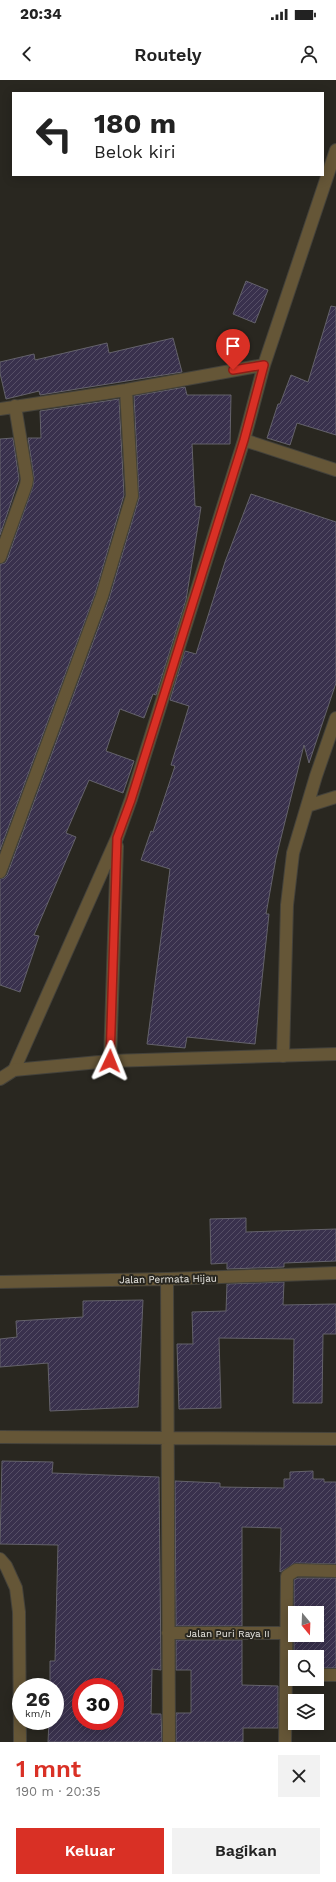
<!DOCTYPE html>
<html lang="id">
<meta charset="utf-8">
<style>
:root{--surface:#fff;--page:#f2f2f2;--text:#222;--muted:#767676;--accent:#d93025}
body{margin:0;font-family:"Work Sans",sans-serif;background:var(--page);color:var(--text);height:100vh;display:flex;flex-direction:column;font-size:15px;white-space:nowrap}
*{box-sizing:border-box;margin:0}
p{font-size:13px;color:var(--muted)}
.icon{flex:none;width:22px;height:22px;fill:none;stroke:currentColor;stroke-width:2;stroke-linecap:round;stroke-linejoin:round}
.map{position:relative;height:1662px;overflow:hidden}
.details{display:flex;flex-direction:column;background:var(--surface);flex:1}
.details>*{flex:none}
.guide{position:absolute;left:12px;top:12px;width:312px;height:84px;border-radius:0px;box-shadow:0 2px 10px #0003;background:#fff;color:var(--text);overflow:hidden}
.needle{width:26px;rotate:161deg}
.fabs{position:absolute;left:288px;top:1526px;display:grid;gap:8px}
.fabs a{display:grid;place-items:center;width:36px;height:36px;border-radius:0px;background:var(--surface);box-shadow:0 2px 10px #0003;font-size:20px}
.speed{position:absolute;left:12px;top:1598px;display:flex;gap:8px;font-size:20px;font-weight:700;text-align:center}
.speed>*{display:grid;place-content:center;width:52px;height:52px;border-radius:50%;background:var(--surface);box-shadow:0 2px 10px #0003;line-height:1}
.speed small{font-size:10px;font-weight:400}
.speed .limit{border:6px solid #d22;background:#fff;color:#111}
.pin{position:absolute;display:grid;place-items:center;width:34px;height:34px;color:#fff;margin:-41px -17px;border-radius:50% 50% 50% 0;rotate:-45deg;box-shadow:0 0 4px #0007}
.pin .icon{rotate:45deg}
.me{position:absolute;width:44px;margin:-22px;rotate:2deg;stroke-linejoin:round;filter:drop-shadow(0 0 3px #0008)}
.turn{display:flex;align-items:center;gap:14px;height:84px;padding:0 16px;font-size:18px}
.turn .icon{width:52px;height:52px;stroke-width:2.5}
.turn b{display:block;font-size:28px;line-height:34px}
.round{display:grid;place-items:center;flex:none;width:42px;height:42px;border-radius:0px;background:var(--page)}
.head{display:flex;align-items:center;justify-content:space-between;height:68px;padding:0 16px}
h1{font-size:24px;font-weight:600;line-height:30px;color:var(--accent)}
.primary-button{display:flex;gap:8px;margin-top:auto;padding:8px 16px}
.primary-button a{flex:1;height:46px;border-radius:0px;background:var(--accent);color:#fff;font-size:16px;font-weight:600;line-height:46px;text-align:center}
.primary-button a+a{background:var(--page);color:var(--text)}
.status{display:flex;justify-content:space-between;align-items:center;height:28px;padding:0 20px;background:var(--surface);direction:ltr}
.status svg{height:11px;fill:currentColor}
header{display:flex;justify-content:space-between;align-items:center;height:52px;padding:0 16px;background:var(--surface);font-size:18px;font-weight:600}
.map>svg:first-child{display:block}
</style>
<div class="status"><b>20:34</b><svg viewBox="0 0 49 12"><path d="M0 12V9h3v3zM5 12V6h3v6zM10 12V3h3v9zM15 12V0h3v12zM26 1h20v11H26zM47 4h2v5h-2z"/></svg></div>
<header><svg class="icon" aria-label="back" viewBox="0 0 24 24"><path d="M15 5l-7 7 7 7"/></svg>Routely<svg class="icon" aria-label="person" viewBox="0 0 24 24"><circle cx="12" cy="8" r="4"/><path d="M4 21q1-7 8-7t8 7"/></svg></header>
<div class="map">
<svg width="336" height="1662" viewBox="0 0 336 1662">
<defs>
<pattern id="building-hatch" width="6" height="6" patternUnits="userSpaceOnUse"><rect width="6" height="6" fill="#39314d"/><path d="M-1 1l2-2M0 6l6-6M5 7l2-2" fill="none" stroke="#564f66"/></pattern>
</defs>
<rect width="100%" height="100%" fill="#292720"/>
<path fill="url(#building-hatch)" stroke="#64626b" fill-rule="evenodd" d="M246 201 268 210 255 243 233 234Z
M331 226 336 227V355L297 343 290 365 267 358 278 324H280L291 295 308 302Z
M173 258 182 292 40 315 39 311 6 319 0 293V282L34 274 35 280 107 263 109 273Z
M185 307 187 315H231L230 364H192L195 426 201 427 186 520 156 615 153 614 144 638 120 629 106 671 134 681 123 713 89 700 66 753 76 757 34 855 39 856 20 912 0 905V799L4 798 7 795 109 519 139 418 134 316Z
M119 319 124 415 95 514 0 770V484L5 483 7 480 33 406 34 398 28 358H41L40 331Z
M13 358 19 399 0 455V359Z
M251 414 336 442V603L309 683 304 665 276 778 266 834H269L255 964 187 957 185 968 147 964 170 789 141 780 151 751 153 752 175 686 171 685 189 626 170 620 185 571 196 574 225 482Z
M246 1138V1152L336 1149V1181L284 1183V1187L227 1189V1183L211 1184 210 1139Z
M284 1202 283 1225 336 1224V1254H323L322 1323H293L294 1259 219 1258 221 1328 179 1329 177 1264H193L192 1232 226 1231 227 1204Z
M143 1220 138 1327 50 1331 48 1283 0 1287V1259L17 1257 16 1241 83 1237V1221Z
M2 1381 53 1382 52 1393 159 1397 161 1590 152 1589 151 1634H161L162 1662H48L49 1641H55V1607H50V1581H55L58 1465 0 1464ZM81 1607H115V1641H81Z
M313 1391V1399H324V1402H336V1484L296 1483 280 1492 281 1448 242 1447V1546H176L175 1401 220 1403V1407L284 1408V1399H290V1392Z
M298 1498H336V1588H317V1577H295V1588H294V1500ZM295 1533H317V1555H295Z
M176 1560H242V1605L278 1606V1648H243V1662H176V1633H191V1590H176Z"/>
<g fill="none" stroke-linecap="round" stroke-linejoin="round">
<g stroke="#44423b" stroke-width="14">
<path id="minor" d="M0 329 126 310 264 285
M244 360 336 390
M0 477 26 405 27 399 15 326
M307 726 336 717
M0 792 102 516 132 416 126 310
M283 976 287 825 293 773 316 696 336 638
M110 981 117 766
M14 990 117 758 131 719 244 360 264 285 336 70
M167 1199 169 1662
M0 1202 167 1199 336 1193
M0 1357 336 1359
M0 1479 6 1486 16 1508 19 1532 20 1662
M168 1553H287
M295 1595H286L287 1496 296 1490 336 1491
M317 1595H336
M285 1662 286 1595"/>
</g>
<g stroke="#44423b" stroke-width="14">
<path id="tertiary" d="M0 999 14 990 110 981 336 974"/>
</g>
<use href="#minor" stroke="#655637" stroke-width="12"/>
<use href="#tertiary" stroke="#655637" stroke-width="12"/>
</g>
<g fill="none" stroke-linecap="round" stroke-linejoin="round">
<g stroke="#8d1f18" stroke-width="10">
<path id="route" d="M110 981 117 758 131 720 244 360 264 285 233 290"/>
</g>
<use href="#route" stroke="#d93025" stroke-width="7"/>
</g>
<g text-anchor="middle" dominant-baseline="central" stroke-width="4" stroke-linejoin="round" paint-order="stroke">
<g font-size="10" fill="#eae9e4" stroke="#292720">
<text transform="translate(168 1199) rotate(-1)">Jalan Permata Hijau</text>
<text x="228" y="1553">Jalan Puri Raya II</text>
</g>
</g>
</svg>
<div class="fabs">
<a><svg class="needle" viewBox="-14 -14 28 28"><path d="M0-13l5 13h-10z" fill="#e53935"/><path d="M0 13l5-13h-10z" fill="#767676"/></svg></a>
<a><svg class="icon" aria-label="search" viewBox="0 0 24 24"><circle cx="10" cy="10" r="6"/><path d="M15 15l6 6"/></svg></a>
<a><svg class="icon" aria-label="layers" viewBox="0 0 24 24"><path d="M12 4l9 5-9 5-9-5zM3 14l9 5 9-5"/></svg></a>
</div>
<div class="speed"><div>26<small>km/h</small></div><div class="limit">30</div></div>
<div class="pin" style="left:233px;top:290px;background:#d93025"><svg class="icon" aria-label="arrive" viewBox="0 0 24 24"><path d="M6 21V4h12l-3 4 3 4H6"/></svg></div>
<svg class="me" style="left:110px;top:981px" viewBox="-20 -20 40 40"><path d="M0-17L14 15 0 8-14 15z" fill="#d93025" stroke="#fff" stroke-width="4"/></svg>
<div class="guide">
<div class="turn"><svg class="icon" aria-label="left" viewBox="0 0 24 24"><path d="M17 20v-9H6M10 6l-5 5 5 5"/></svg><div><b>180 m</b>Belok kiri</div></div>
</div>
</div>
<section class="details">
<div class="head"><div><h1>1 mnt</h1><p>190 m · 20:35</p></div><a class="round"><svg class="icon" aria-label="close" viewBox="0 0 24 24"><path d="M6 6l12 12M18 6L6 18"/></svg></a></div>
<div class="primary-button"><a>Keluar</a><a>Bagikan</a></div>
</section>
